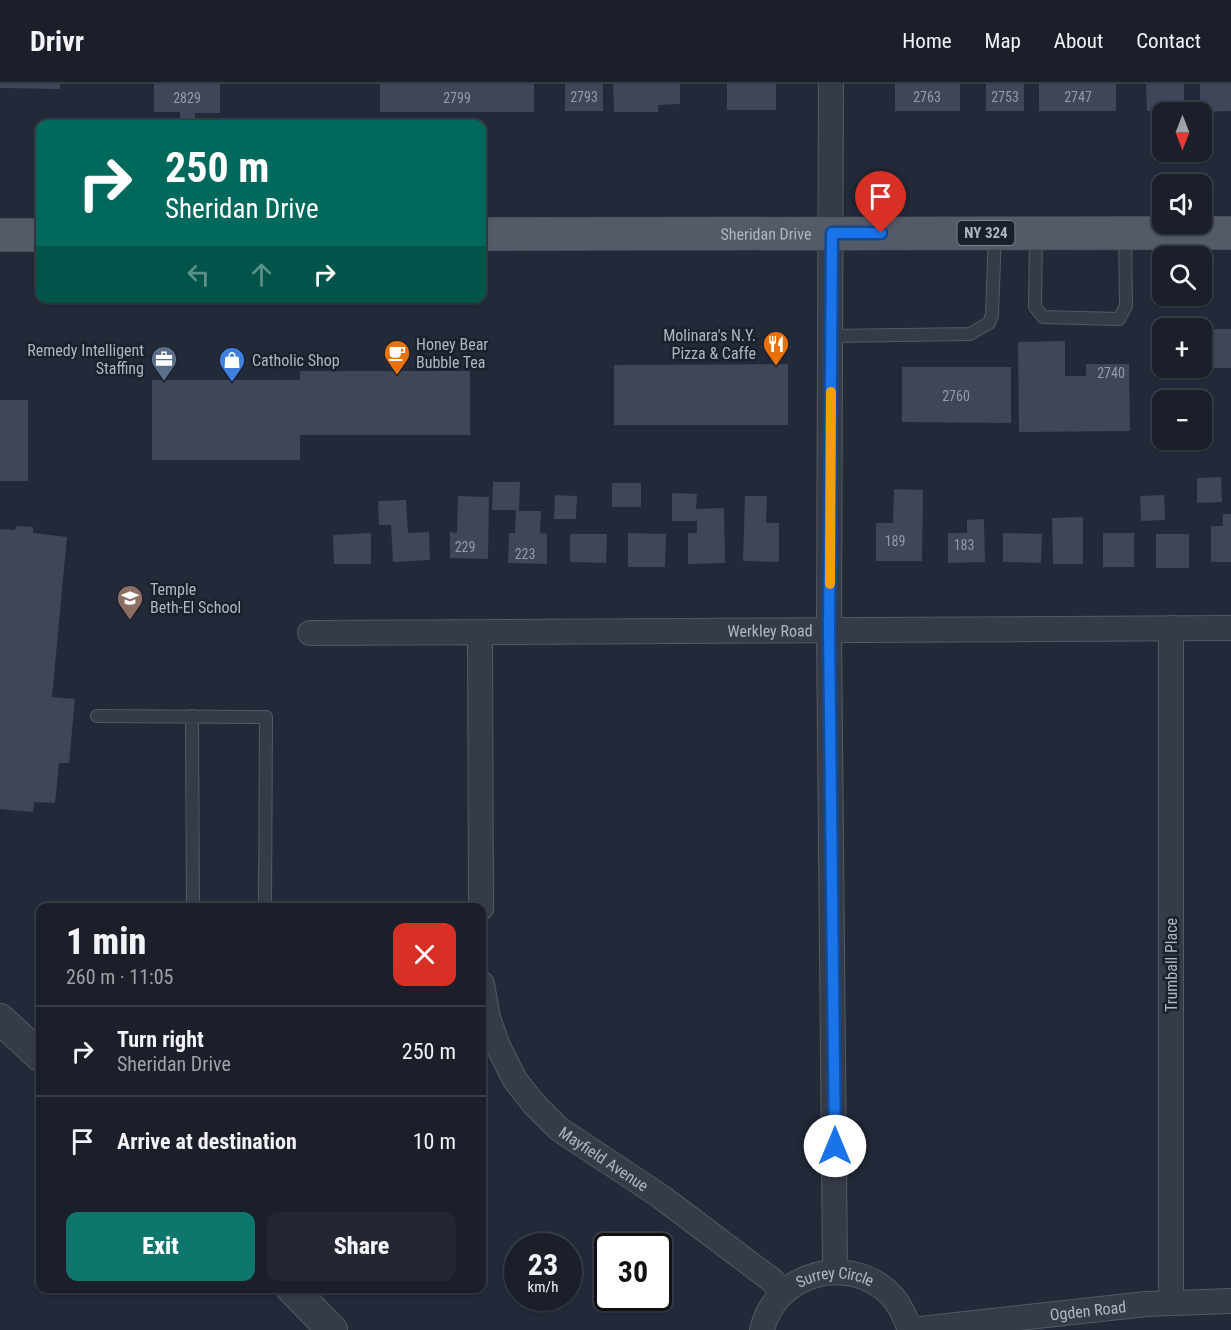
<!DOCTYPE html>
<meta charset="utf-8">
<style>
:root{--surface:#1a1f2a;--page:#232732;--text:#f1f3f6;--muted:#9fa2a8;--line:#383d47;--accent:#0f766e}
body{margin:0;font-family:"Roboto Condensed",sans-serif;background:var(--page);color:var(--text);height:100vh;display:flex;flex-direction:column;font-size:22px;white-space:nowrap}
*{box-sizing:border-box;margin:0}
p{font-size:20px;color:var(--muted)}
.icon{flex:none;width:33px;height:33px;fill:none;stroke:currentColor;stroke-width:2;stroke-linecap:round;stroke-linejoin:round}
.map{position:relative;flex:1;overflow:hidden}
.panel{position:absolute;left:36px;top:819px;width:450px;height:390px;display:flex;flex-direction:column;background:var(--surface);border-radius:12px;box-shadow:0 2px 4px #0004,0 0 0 2px var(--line)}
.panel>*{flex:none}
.banner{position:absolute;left:36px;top:36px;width:450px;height:183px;border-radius:12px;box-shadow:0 2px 4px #0004,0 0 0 2px var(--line);background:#00695c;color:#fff;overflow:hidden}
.needle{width:39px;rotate:180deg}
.fabs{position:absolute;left:1152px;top:18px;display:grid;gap:12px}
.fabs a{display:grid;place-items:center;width:60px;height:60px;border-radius:12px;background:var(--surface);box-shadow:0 2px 4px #0004,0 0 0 2px var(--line);font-size:30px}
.speed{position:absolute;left:504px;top:1149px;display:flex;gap:12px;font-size:30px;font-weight:700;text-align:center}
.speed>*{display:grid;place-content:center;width:78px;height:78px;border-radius:50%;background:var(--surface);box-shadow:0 2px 4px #0004,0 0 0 2px var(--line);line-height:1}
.speed small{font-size:15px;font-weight:400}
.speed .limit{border:3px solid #111;border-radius:9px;background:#fff;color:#111}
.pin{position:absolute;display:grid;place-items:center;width:51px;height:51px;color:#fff;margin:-62px -26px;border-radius:50% 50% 50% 0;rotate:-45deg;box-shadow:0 0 6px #0007}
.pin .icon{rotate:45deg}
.me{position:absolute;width:66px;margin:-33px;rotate:0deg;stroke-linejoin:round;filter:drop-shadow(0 0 4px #0008)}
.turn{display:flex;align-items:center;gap:21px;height:126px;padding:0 30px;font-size:27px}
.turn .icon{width:78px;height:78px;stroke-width:2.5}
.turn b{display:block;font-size:42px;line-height:51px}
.lanes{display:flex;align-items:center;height:57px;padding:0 30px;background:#0003;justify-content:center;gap:30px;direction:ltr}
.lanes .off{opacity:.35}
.round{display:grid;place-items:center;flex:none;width:63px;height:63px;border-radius:12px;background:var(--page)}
.headline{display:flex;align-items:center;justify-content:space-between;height:102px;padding:0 30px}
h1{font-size:36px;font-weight:800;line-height:45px}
.button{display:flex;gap:12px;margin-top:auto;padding:12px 30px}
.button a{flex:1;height:69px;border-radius:12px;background:var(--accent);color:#fff;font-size:24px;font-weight:800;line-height:69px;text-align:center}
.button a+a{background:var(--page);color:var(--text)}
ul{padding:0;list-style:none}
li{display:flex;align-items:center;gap:18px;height:90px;padding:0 30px;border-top:2px solid var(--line)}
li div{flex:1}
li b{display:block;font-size:22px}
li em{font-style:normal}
header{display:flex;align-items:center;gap:36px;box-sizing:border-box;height:84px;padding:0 30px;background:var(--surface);border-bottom:2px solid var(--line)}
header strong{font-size:28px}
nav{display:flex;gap:33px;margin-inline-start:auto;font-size:21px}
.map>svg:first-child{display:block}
</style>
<header>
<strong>Drivr</strong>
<nav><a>Home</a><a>Map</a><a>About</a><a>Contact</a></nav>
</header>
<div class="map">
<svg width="1231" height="1246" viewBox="0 0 1231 1246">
<rect width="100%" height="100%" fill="#222938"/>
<path fill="#3e4658" d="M0 0H60V5L0 4Z
M154 0H220V29H195V37H180V28H154Z
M380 0H534V28H380Z
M565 0H603V27H565Z
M613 0H680V20L658 21V28H614Z
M727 0H776V26H727Z
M895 0H960V27H895Z
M986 0H1024V27H986Z
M1039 0H1116V27H1039Z
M1146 0H1184V27H1147Z
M1200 0H1231V27L1200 28Z
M1202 245H1231V284H1202Z
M1065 257V292H1086V280H1129L1130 347 1019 348 1018 258Z
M788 280V341H614V281Z
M902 283H1011V339L902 338Z
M300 287H470V351H300V376H152V296H300Z
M0 316H28V397H0Z
M1153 330H1162V353L1152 352Z
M1202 331H1206L1205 354 1202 353Z
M1221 393 1222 418 1197 419V394Z
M493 398H520L519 427H541L540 449 547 450V480L508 479 509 449H515L516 426H492Z
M612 399H641V423H612Z
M894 405 923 406 922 477H876V439H893Z
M672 409 697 410 696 425 724 424 725 479 688 480V449H697V437H672Z
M555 411 577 412 576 435H554Z
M1164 411 1165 436 1141 437 1140 412Z
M458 412 489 413 488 475 450 474V448L457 449Z
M745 412H767L766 439H779V478L743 477Z
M406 416 408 449 429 448 430 476 393 478 391 441H379L378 417Z
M1223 430H1231V478H1211V442H1223Z
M1083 433V480H1053L1052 434Z
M984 435 985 478 948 479V449H967V436Z
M16 442 33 443V449L67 453 52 613 75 615 69 679H59L55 719 34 718 33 728 0 725V445L15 446Z
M371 449V480H334L333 451Z
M628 449 666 450 665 483H628Z
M1003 449 1042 450 1041 479 1003 478Z
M1103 449H1134V483H1103Z
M570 450H607L606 479 570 478Z
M1156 450H1189V484H1156Z"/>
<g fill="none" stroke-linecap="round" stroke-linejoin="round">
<g stroke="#535966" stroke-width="14">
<path id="service" d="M1036 152 1035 223 1043 233 1119 235 1126 222 1125 150
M831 252 970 250 989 239 992 231 995 150
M97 632 266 633 265 824
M192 632 193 824"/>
</g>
<g stroke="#535966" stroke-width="26">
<g id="minor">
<path d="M831 0 829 546 835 1187"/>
<path d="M1171 544V1219"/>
<path id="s1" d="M310 549 1231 544"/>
<path d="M480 549 481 824"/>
<path id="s2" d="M482 900 488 934 498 962 515 996 534 1020 559 1045 660 1112 773 1197 782 1209"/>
<path id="s3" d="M762 1246C775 1189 848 1169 890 1210 900 1220 905 1233 910 1246"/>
<path id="s4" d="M911 1246 1146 1220 1231 1217"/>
</g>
</g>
<g stroke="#535966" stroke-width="32">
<path id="tertiary" d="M0 935 40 972
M291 1204 332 1246"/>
</g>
<g stroke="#3f4452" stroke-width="34">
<g id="primary">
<path id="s5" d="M482 150 1231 149"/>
<path d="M0 151H40"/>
</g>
</g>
<use href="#service" stroke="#363b48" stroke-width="12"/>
<use href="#minor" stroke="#363b48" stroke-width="24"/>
<use href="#tertiary" stroke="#363b48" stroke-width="30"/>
<use href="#primary" stroke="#545a68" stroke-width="33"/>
</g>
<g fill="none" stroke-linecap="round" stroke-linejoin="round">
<g stroke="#114b97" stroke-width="15">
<path id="route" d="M835 1062 829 546 832 149H881"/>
</g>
<use href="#route" stroke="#1a73e8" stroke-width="10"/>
<path stroke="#f59e0b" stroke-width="10" d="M830 500 831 308"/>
</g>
<defs>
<g id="restaurant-pin" transform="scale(1.35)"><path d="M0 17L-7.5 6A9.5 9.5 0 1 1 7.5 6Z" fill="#e8710a" stroke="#1b202d"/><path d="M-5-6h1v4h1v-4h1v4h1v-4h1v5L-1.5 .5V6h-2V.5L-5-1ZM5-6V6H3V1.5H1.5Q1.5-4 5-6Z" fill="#fff"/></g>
<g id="cafe-pin" transform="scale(1.35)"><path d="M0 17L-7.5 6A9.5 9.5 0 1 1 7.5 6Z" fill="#e8710a" stroke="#1b202d"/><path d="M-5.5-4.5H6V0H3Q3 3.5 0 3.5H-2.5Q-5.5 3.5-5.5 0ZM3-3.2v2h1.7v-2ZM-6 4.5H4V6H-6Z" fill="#fff"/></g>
<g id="office-pin" transform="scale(1.35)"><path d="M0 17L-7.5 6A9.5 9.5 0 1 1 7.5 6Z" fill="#5c6f8a" stroke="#1b202d"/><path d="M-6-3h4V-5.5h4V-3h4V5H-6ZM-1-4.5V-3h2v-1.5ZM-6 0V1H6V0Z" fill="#fff"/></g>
<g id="shop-pin" transform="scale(1.35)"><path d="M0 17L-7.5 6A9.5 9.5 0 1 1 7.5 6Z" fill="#3f7fe0" stroke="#1b202d"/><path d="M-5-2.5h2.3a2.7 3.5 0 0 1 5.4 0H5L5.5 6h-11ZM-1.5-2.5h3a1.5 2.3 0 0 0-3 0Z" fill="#fff"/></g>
<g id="school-pin" transform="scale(1.35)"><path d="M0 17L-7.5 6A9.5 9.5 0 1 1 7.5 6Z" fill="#8d6e63" stroke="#1b202d"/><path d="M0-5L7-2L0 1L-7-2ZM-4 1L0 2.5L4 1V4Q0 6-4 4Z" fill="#fff"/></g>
</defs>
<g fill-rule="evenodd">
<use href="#restaurant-pin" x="776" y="260"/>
<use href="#cafe-pin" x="397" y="269"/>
<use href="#office-pin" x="164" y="275"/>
<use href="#shop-pin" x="232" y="276"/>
<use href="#school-pin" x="130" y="514"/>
</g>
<g text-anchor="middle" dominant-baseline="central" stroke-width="5" stroke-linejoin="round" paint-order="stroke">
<g font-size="14" fill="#949aaa">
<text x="584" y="13">2793</text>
<text x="927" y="13">2763</text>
<text x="1005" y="13">2753</text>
<text x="1078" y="13">2747</text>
<text x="187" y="14">2829</text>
<text x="457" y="14">2799</text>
<text x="1111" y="289">2740</text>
<text x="956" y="312">2760</text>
<text x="895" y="457">189</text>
<text x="964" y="461">183</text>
<text x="465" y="463">229</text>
<text x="525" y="470">223</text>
</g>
<rect fill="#1b202d" stroke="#838997" stroke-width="1.5" x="957.5" y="137" width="57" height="24" rx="4.5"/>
<g font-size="15" font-weight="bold" fill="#b0b6c5">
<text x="986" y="149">NY 324</text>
</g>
<g font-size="16" fill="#b0b6c5" stroke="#1b202d">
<text stroke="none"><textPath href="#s5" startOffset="284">Sheridan Drive</textPath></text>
<text stroke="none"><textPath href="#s1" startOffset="460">Werkley Road</textPath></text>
<text transform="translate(1171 881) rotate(-90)">Trumball Place</text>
<text stroke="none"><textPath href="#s2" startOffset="222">Mayfield Avenue</textPath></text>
<text stroke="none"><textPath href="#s3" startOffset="100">Surrey Circle</textPath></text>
<text stroke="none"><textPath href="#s4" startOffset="178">Ogden Road</textPath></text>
</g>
<g font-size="16" fill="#b0b6c5" stroke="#1b202d" text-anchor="start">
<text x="756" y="251" text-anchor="end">Molinara's N.Y.<tspan x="756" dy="18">Pizza &amp; Caffe</tspan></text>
<text x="416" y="260">Honey Bear<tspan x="416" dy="18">Bubble Tea</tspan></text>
<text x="144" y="266" text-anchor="end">Remedy Intelligent<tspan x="144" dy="18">Staffing</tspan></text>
<text x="252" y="276">Catholic Shop</text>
<text x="150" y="505">Temple<tspan x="150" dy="18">Beth-El School</tspan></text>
</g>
</g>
</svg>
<div class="fabs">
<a><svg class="needle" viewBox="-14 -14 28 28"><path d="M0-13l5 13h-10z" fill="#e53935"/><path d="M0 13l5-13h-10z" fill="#9fa2a8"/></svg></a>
<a><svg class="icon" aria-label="sound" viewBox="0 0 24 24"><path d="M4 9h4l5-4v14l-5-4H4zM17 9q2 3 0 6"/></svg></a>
<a><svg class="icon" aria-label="search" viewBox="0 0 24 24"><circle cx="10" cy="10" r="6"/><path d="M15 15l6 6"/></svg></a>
<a>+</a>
<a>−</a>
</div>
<div class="speed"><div>23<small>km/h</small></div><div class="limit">30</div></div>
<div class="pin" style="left:881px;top:149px;background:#d93025"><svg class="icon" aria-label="arrive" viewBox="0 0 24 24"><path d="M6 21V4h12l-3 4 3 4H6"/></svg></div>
<svg class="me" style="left:835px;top:1062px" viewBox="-20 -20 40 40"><circle r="19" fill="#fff"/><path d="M0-13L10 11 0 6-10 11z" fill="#1a73e8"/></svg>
<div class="banner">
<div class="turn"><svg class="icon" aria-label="right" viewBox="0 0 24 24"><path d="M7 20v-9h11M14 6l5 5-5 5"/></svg><div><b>250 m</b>Sheridan Drive</div></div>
<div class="lanes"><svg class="icon off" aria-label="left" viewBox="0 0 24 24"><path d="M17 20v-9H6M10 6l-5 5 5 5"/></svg><svg class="icon off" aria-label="ahead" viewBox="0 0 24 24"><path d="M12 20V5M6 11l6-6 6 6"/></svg><svg class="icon" aria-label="right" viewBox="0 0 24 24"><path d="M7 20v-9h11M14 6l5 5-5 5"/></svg></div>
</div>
<section class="panel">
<div class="headline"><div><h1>1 min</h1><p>260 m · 11:05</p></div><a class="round" style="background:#d93025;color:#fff"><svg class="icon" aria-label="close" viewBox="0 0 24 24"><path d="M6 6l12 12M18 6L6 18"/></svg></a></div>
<ul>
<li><svg class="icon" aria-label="right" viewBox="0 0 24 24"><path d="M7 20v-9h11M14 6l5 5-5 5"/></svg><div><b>Turn right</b><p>Sheridan Drive</p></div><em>250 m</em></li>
<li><svg class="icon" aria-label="arrive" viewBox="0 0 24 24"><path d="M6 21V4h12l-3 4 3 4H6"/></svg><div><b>Arrive at destination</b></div><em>10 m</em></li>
</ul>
<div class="button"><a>Exit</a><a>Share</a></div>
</section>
</div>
